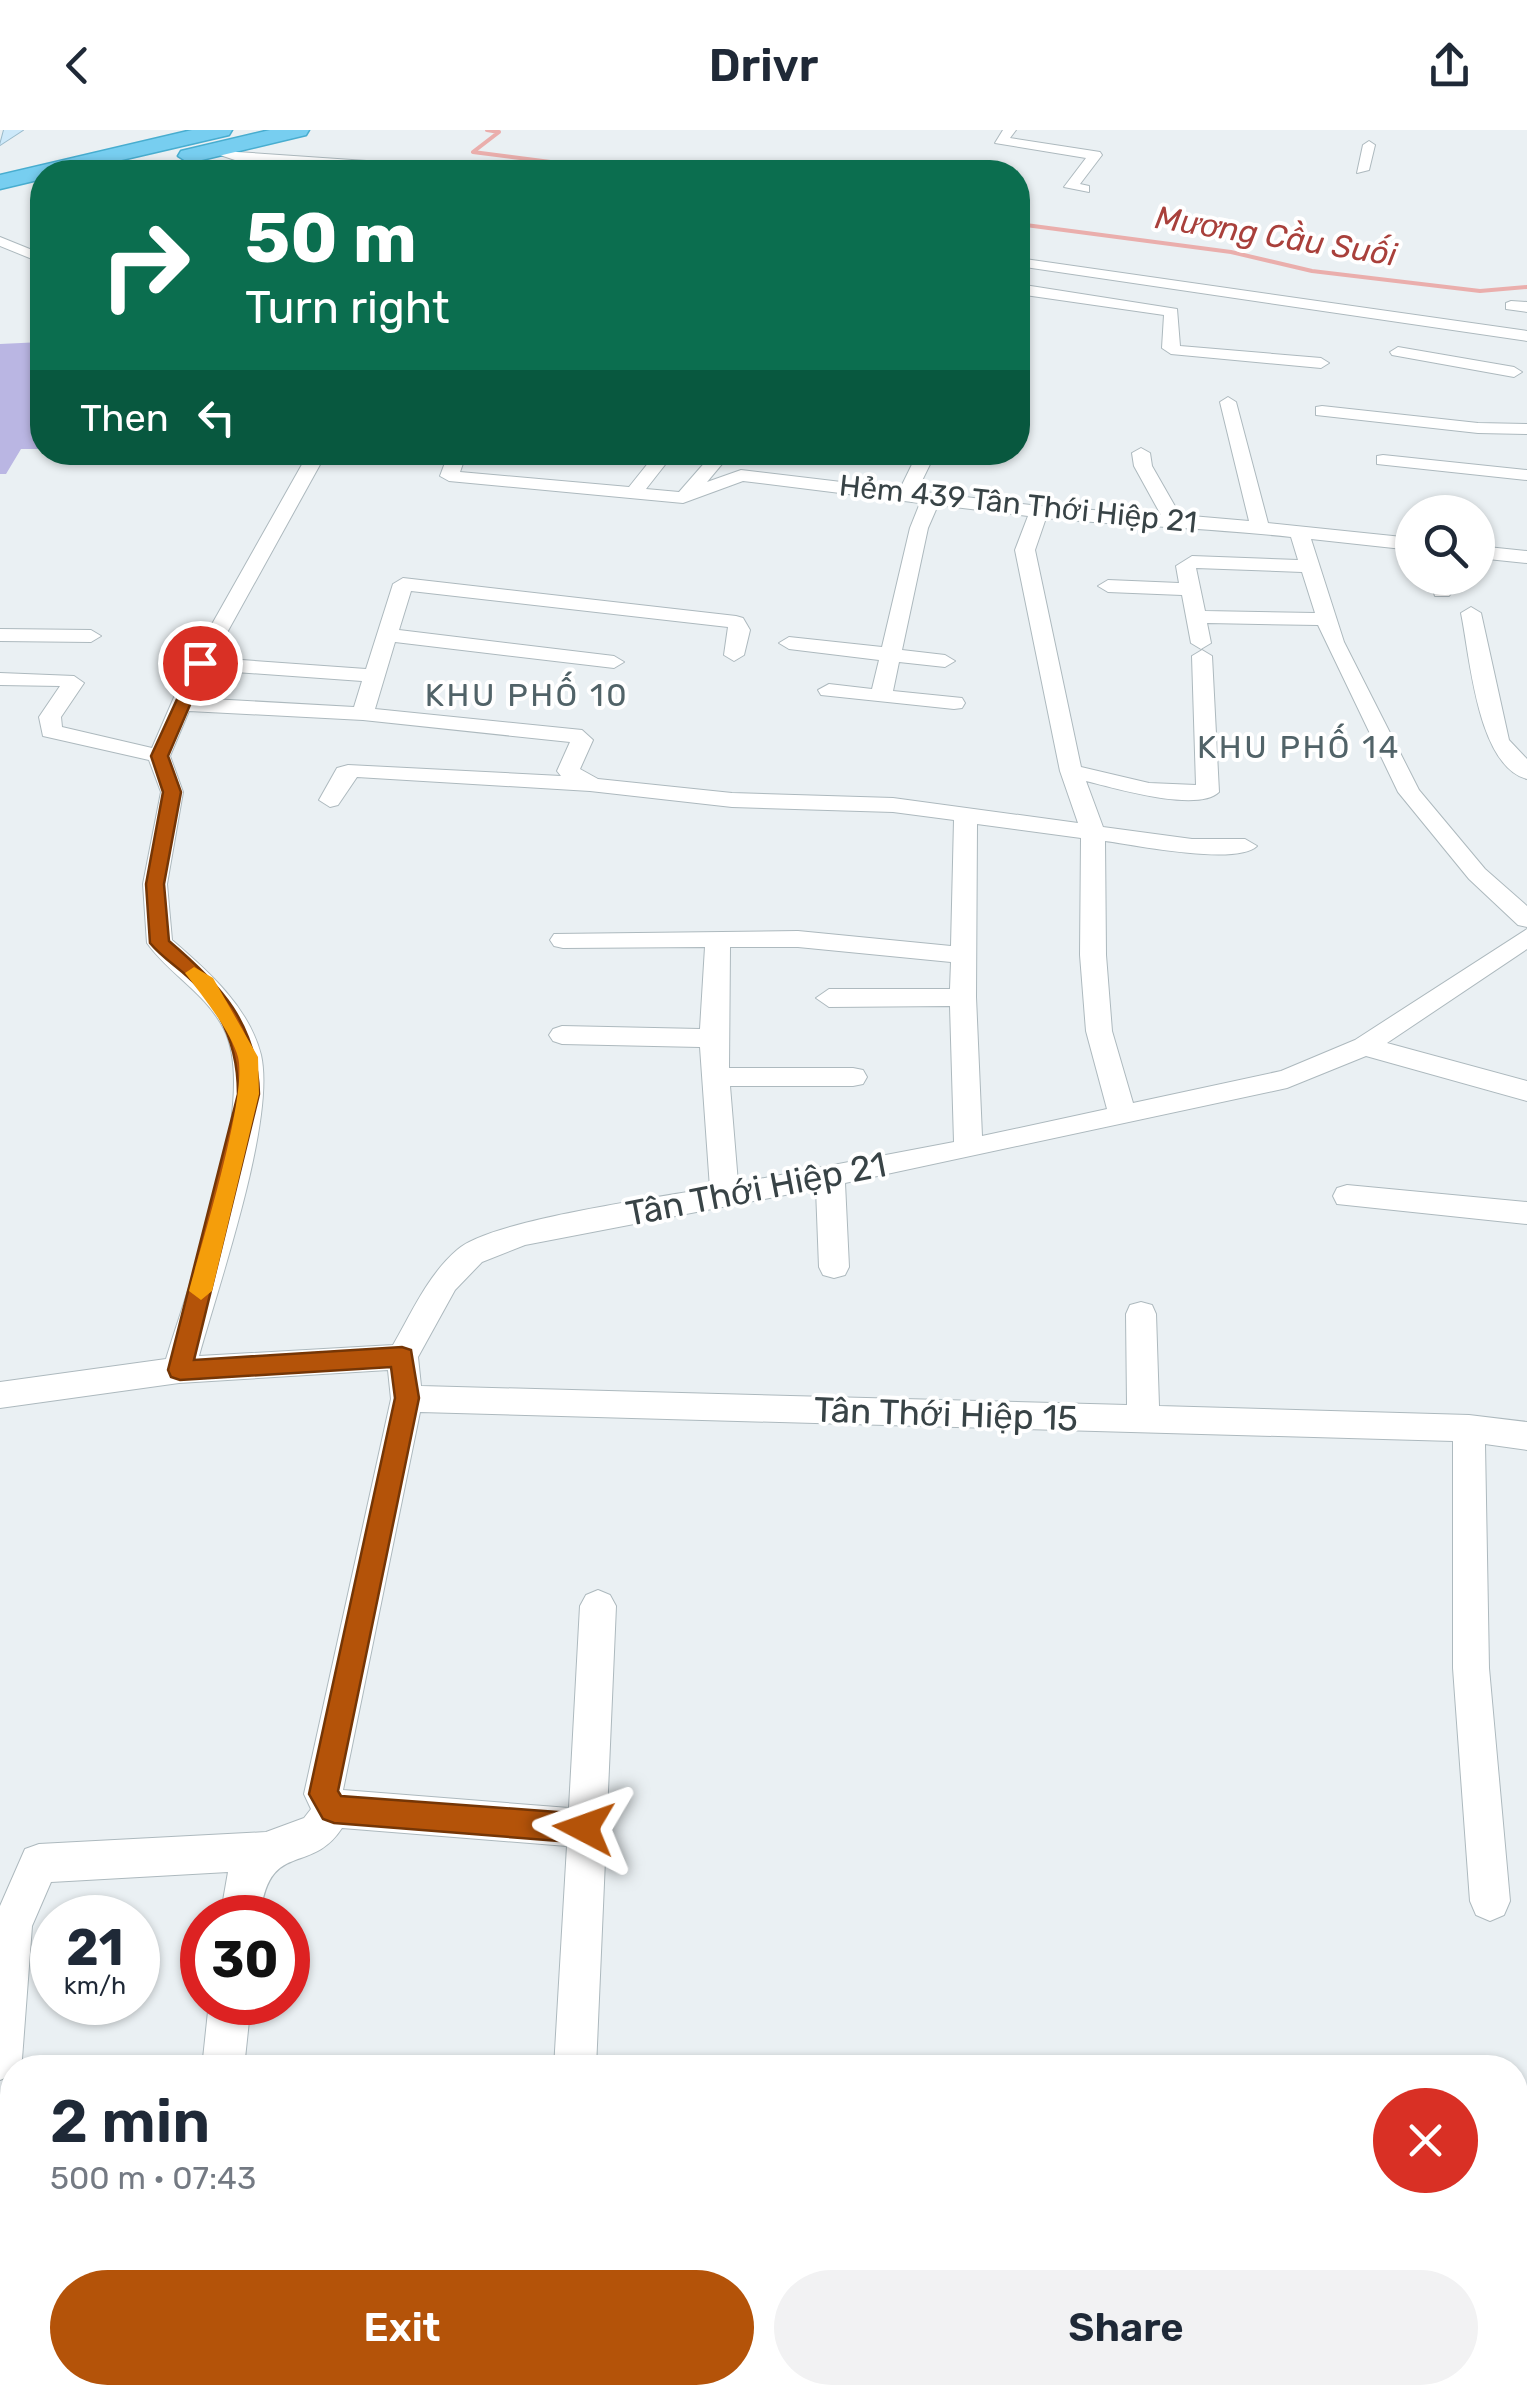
<!DOCTYPE html>
<meta charset="utf-8">
<style>
:root{--surface:#fff;--page:#f2f2f3;--text:#1f2937;--muted:#747a83;--accent:#b45309}
body{margin:0;font-family:Rubik,sans-serif;background:var(--page);color:var(--text);height:100vh;display:flex;flex-direction:column;font-size:38px;white-space:nowrap}
*{box-sizing:border-box;margin:0}
p{font-size:32px;color:var(--muted)}
.icon{flex:none;width:55px;height:55px;fill:none;stroke:currentColor;stroke-width:2;stroke-linecap:round;stroke-linejoin:round}
.map{position:relative;flex:1;overflow:hidden}
.drawer{position:absolute;left:0px;top:1925px;width:1528px;height:350px;display:flex;flex-direction:column;background:var(--surface);border-radius:40px 40px 0 0;box-shadow:0 2px 8px #0004}
.drawer>*{flex:none}
.hud{position:absolute;left:30px;top:30px;width:1000px;height:305px;border-radius:40px;box-shadow:0 2px 8px #0004;background:#0b6e4f;color:#fff;overflow:hidden}
.buttons{position:absolute;left:1395px;top:365px;display:grid;gap:20px}
.buttons a{display:grid;place-items:center;width:100px;height:100px;border-radius:50%;background:var(--surface);box-shadow:0 2px 8px #0004;font-size:50px}
.speed{position:absolute;left:30px;top:1765px;display:flex;gap:20px;font-size:50px;font-weight:700;text-align:center}
.speed>*{display:grid;place-content:center;width:130px;height:130px;border-radius:50%;background:var(--surface);box-shadow:0 2px 8px #0004;line-height:1}
.speed small{font-size:25px;font-weight:400}
.speed .limit{border:15px solid #d22;background:#fff;color:#111}
.pin{position:absolute;display:grid;place-items:center;width:85px;height:85px;color:#fff;margin:-42px;border:5px solid #fff;border-radius:50%;box-shadow:0 2px 10px #0007}
.me{position:absolute;width:110px;margin:-55px;rotate:274deg;stroke-linejoin:round;filter:drop-shadow(0 0 8px #0008)}
.turn{display:flex;align-items:center;gap:35px;height:210px;padding:0 50px;font-size:45px}
.turn .icon{width:130px;height:130px;stroke-width:2.5}
.turn b{display:block;font-size:70px;line-height:85px}
.then{display:flex;align-items:center;height:95px;padding:0 50px;background:#0003;gap:20px;font-size:38px}
.round{display:grid;place-items:center;flex:none;width:105px;height:105px;border-radius:52px;background:var(--page)}
.overview{display:flex;align-items:center;justify-content:space-between;height:170px;padding:0 50px}
h1{font-size:60px;font-weight:600;line-height:75px}
.button{display:flex;gap:20px;margin-top:auto;padding:20px 50px}
.button a{flex:1;height:115px;border-radius:60px;background:var(--accent);color:#fff;font-size:40px;font-weight:600;line-height:115px;text-align:center}
.button a+a{background:var(--page);color:var(--text)}
header{display:flex;justify-content:space-between;align-items:center;height:130px;padding:0 50px;background:var(--surface);font-size:45px;font-weight:600}
.map>svg:first-child{display:block}
</style>
<header><svg class="icon" aria-label="back" viewBox="0 0 24 24"><path d="M15 5l-7 7 7 7"/></svg>Drivr<svg class="icon" aria-label="share" viewBox="0 0 24 24"><path d="M12 15V3M7 8l5-5 5 5M5 13v7h14v-7"/></svg></header>
<div class="map">
<svg width="1527" height="2275" viewBox="0 0 1527 2275">
<rect width="100%" height="100%" fill="#eaf0f3"/>
<path fill="#bab6e3" d="M42 212V319H21L6 344H0V214Z"/>
<g fill="none" stroke-linecap="round" stroke-linejoin="round">
<path stroke="#eaaeac" stroke-width="4" d="M487 0 499 2 473 22 628 42
M1018 94 1231 122 1312 141 1480 161 1527 157"/>
<g stroke="#adb9be" stroke-width="2">
<path id="street" d="M1003 0H1016L1010 8 1100 22 1102 25 1080 54 1089 56V62L1064 57 1086 28 995 13Z
M1369 11 1375 15 1369 40 1357 43 1363 15Z
M216 15 237 22 468 38 475 42H417L235 30 211 22V16Z
M0 107 42 124V133L0 116Z
M1018 128 1527 201V211L1018 136Z
M1018 154 1177 179 1180 216 1321 228 1329 233 1321 238 1171 224 1162 218 1164 185 1018 164Z
M1511 171 1527 172V182L1506 179V173Z
M1398 217 1514 237 1522 242 1514 247 1392 225 1390 222Z
M1228 267 1236 272 1268 393 1412 408V420L1311 409 1344 512 1419 660 1485 739 1527 776V797L1518 795 1469 749 1398 662 1318 495 1207 493 1211 513 1201 519 1191 513 1182 465 1108 462 1098 456 1108 450 1179 453 1176 436 1192 426 1298 430 1291 407C1209 398 1128 396 1046 388L1035 420 1081 637 1149 653 1196 655 1192 526 1202 520 1212 526 1219 662C1198 683 1114 658 1086 651L1103 697 1192 709H1245L1257 716C1237 736 1135 715 1105 711L1106 825 1112 901 1133 973 1281 941 1355 910 1527 799V819L1387 913 1527 951V971L1366 926 1287 958 845 1053 849 1137 845 1145 834 1148 823 1145 819 1137 816 1059 525 1115 482 1132 455 1160 418 1227 421 1256 1127 1275 1126 1184 1130 1175 1141 1172 1152 1175 1156 1184 1159 1276 1469 1285 1527 1292V1320L1485 1314 1489 1538 1510 1771 1504 1785 1490 1791 1476 1785 1470 1771 1453 1538V1311L420 1282 343 1660 569 1678 580 1476 586 1465 598 1460 610 1465 616 1476 596 1938H554L567 1716 342 1698C310 1747 268 1708 260 1788H220L228 1742 51 1752 32 1796 22 1929 18 1938H12V1945L0 1950V1776L25 1719 39 1714 266 1702 304 1688 311 1679 304 1664 391 1269 388 1240 179 1253 0 1278V1252L166 1229C189 1152 260 971 224 899 206 863 170 845 147 813L143 754 161 662 149 630 43 606 39 587 60 556 0 555V543L74 546 84 553 61 587 62 597 152 618 185 542 309 322H327L213 528 366 539 393 454 403 448 736 486 743 488 750 500 744 525 734 531 724 525 728 497 411 461 399 500 614 526 624 532 614 538 395 512 375 579 582 600 593 610 580 639 598 649 732 663 893 668 1078 693 1060 641 1015 420 1028 386 938 375 928 398 902 520 945 525 955 531 945 537 899 532 893 561 962 568 965 573 962 578 954 579 821 565 818 560 829 554 872 559 879 530 789 519 779 513 789 507 882 517 910 398 920 373 743 351 683 373 449 351 440 346 449 322H467L460 342 629 357 657 322H675L646 359 679 362 714 322H732L707 352 741 340 900 359 918 322H936L917 361 1039 376 1161 385 1134 336 1132 323 1141 318 1150 323 1152 336 1180 385 1249 391 1220 272ZM1196 438 1302 442 1315 483 1205 481ZM207 540 362 551 354 577 194 568ZM189 581 363 590 570 612 557 641 561 646 348 635 337 638 319 670 330 677 338 675 357 647 590 661 732 677 893 682 954 690 951 816 798 801 554 804 550 810 554 816 563 818 705 817 700 899 562 896 553 899 549 905 553 911 562 914 700 917 710 1058C658 1068 490 1090 457 1120 428 1145 412 1182 393 1215L199 1226C218 1157 276 990 261 925 249 877 208 841 172 810L167 754 183 662 170 626ZM977 694 1081 708 1080 825 1086 901 1107 979 982 1006 976 867ZM730 817H798L951 832 950 859H829L816 868 829 877 950 876 954 1012 738 1053 730 956H853L863 954 867 947 863 940 853 938H729Z
M1322 276 1478 293 1527 294V304L1478 303 1316 285V277Z
M1383 325 1527 340V350L1377 334V326Z
M1478 416 1527 421V433L1478 428Z
M1429 448H1448L1452 462 1449 466H1435Z
M1471 477 1481 483 1509 610 1527 629V649C1477 636 1470 526 1461 483Z
M0 499 91 500 101 506 91 512 0 511Z
M1347 1055 1527 1072V1094L1337 1074 1333 1066 1337 1058Z
M209 1872H251L244 1938H202Z
M1515 2099 1527 2100V2144L1515 2143Z
M374 2262H466L472 2275H379Z
M530 2262H578L577 2275H529Z
M955 2262H1005L1000 2275H949Z
M1384 2262H1431L1436 2275H1388Z"/>
</g>
<g stroke="#9bbbcb" stroke-width="2">
<path id="secondary" d="M4 0H23L0 15Z"/>
</g>
<g stroke="#48adcf" stroke-width="3">
<path id="highway" d="M192 0H232L229 5 70 42H42V49L0 59V45Z
M270 0H309L306 5 189 33 178 26 181 21Z"/>
</g>
<use href="#street" fill="#fff" fill-rule="evenodd"/>
<use href="#secondary" fill="#cde9fa" fill-rule="evenodd"/>
<use href="#highway" fill="#77cef0" fill-rule="evenodd"/>
</g>
<path fill="#b45309" stroke="#753606" stroke-width="2.5" d="M195 530 208 533 168 626 181 662 164 754 169 811C221 855 257 894 259 964L194 1230 402 1217 411 1220 419 1268 338 1661 341 1666 584 1684 594 1688 599 1698 594 1708 584 1713 334 1693 323 1689 309 1664 395 1268 391 1237 180 1250 171 1247 168 1240 238 964C238 924 225 886 197 856 183 840 164 830 150 813L146 754 163 662 151 626Z"/>
<path fill="#f59e0b" d="M194 837 213 848 258 927 259 964 212 1161 201 1170 189 1161C201 1115 248 966 238 927 231 901 201 864 185 843Z"/>
<g text-anchor="middle" dominant-baseline="central" stroke-width="8" stroke-linejoin="round" paint-order="stroke">
<g font-size="30" fill="#384346" stroke="#fff">
<text transform="translate(1018 374) rotate(6)">Hẻm 439 Tân Thới Hiệp 21</text>
</g>
<g font-size="32" font-style="italic" fill="#a9403b" stroke="#fff">
<text transform="translate(1276 106) rotate(9)">Mương Cầu Suối</text>
</g>
<g font-size="32" letter-spacing="2.5" fill="#516368" stroke="#fff">
<text x="527" y="565">KHU PHỐ 10</text>
<text x="1299" y="617">KHU PHỐ 14</text>
</g>
<g font-size="35" fill="#384346" stroke="#fff">
<text transform="translate(756 1059) rotate(-11)">Tân Thới Hiệp 21</text>
<text transform="translate(946 1284) rotate(2)">Tân Thới Hiệp 15</text>
</g>
</g>
</svg>
<div class="buttons">
<a><svg class="icon" aria-label="search" viewBox="0 0 24 24"><circle cx="10" cy="10" r="6"/><path d="M15 15l6 6"/></svg></a>
</div>
<div class="speed"><div>21<small>km/h</small></div><div class="limit">30</div></div>
<div class="pin" style="left:200px;top:533px;background:#d93025"><svg class="icon" aria-label="arrive" viewBox="0 0 24 24"><path d="M6 21V4h12l-3 4 3 4H6"/></svg></div>
<svg class="me" style="left:584px;top:1698px" viewBox="-20 -20 40 40"><path d="M0-17L14 15 0 8-14 15z" fill="#b45309" stroke="#fff" stroke-width="4"/></svg>
<div class="hud">
<div class="turn"><svg class="icon" aria-label="right" viewBox="0 0 24 24"><path d="M7 20v-9h11M14 6l5 5-5 5"/></svg><div><b>50 m</b>Turn right</div></div>
<div class="then">Then<svg class="icon" aria-label="left" viewBox="0 0 24 24"><path d="M17 20v-9H6M10 6l-5 5 5 5"/></svg></div>
</div>
<section class="drawer">
<div class="overview"><div><h1>2 min</h1><p>500 m · 07:43</p></div><a class="round" style="background:#d93025;color:#fff"><svg class="icon" aria-label="close" viewBox="0 0 24 24"><path d="M6 6l12 12M18 6L6 18"/></svg></a></div>
<div class="button"><a>Exit</a><a>Share</a></div>
</section>
</div>
